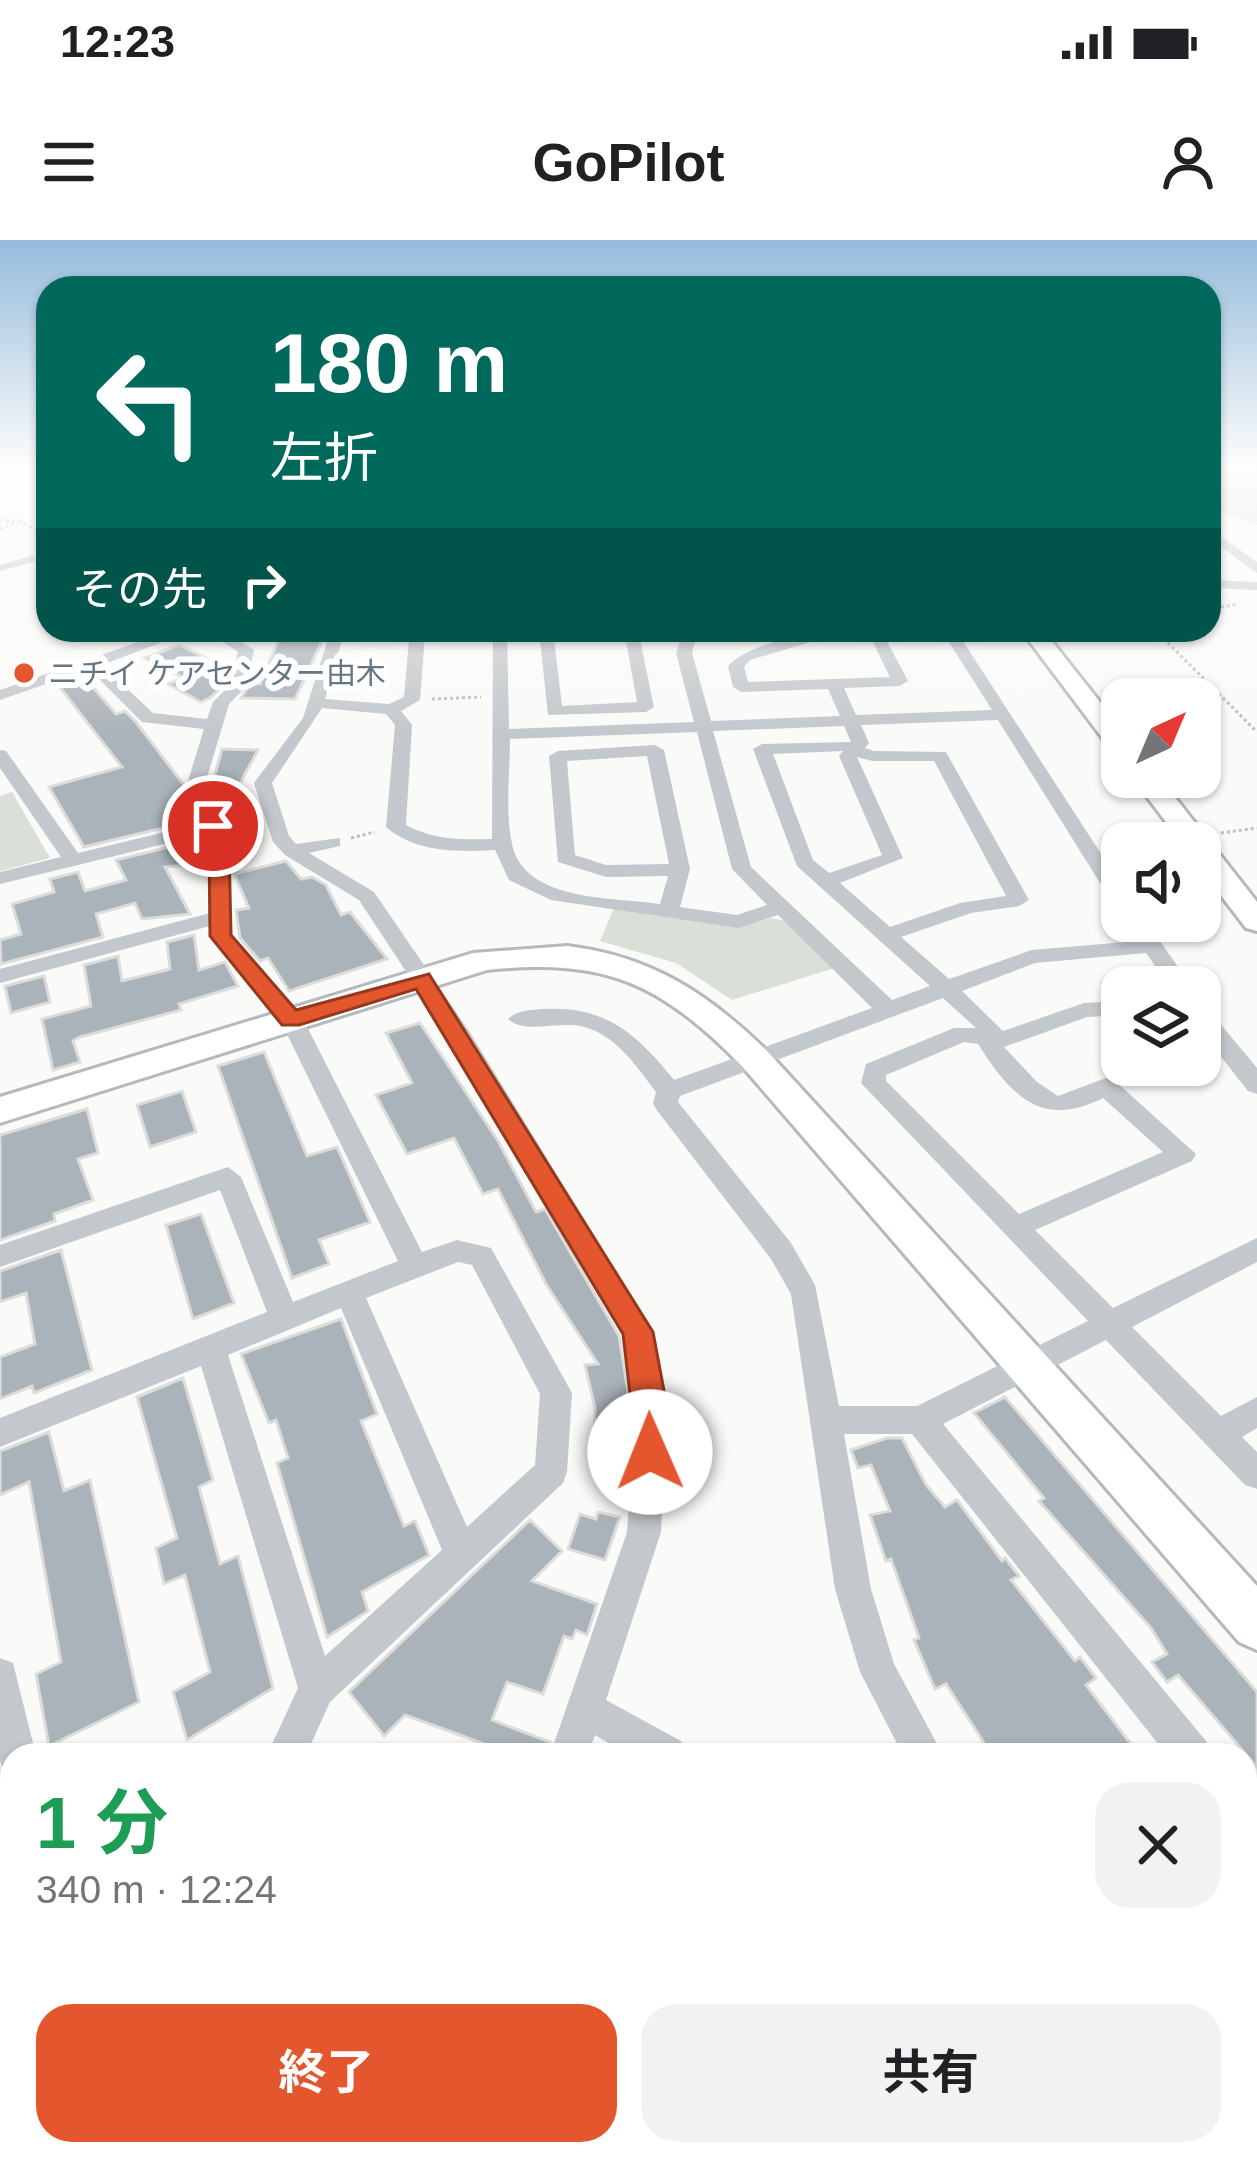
<!DOCTYPE html>
<html lang="ja">
<meta charset="utf-8">
<style>
:root{--surface:#fff;--page:#f2f2f2;--text:#202124;--muted:#757577;--accent:#e4572e}
body{margin:0;font-family:Arial,"Noto Sans JP",sans-serif;background:var(--page);color:var(--text);height:100vh;display:flex;flex-direction:column;font-size:45px;white-space:nowrap}
*{box-sizing:border-box;margin:0}
p{font-size:39px;color:var(--muted)}
.icon{flex:none;width:66px;height:66px;fill:none;stroke:currentColor;stroke-width:2;stroke-linecap:round;stroke-linejoin:round}
.map{position:relative;flex:1;overflow:hidden}
.side{position:absolute;left:0px;top:1503px;width:1257px;height:423px;display:flex;flex-direction:column;background:var(--surface);border-radius:36px 36px 0 0;box-shadow:0 3px 9px #0004}
.side>*{flex:none}
.banner{position:absolute;left:36px;top:36px;width:1185px;height:366px;border-radius:36px;box-shadow:0 3px 9px #0004;background:#00695c;color:#fff;overflow:hidden}
.needle{width:78px;rotate:44deg}
.controls{position:absolute;left:1101px;top:438px;display:grid;gap:24px}
.controls a{display:grid;place-items:center;width:120px;height:120px;border-radius:24px;background:var(--surface);box-shadow:0 3px 9px #0004;font-size:60px}
.pin{position:absolute;display:grid;place-items:center;width:102px;height:102px;color:#fff;margin:-51px;border:6px solid #fff;border-radius:50%;box-shadow:0 3px 12px #0007}
.me{position:absolute;width:132px;margin:-66px;rotate:359deg;stroke-linejoin:round;filter:drop-shadow(0 0 9px #0008)}
.turn{display:flex;align-items:center;gap:42px;height:252px;padding:0 36px;font-size:54px}
.turn .icon{width:156px;height:156px;stroke-width:2.5}
.turn b{display:block;font-size:84px;line-height:102px}
.then{display:flex;align-items:center;height:114px;padding:0 36px;background:#0003;gap:24px;font-size:45px}
.round{display:grid;place-items:center;flex:none;width:126px;height:126px;border-radius:36px;background:var(--page)}
.headline{display:flex;align-items:center;justify-content:space-between;height:204px;padding:0 36px}
h1{font-size:72px;font-weight:700;line-height:90px;color:#1e9e55}
.action{display:flex;gap:24px;margin-top:auto;padding:24px 36px}
.action a{flex:1;height:138px;border-radius:36px;background:var(--accent);color:#fff;font-size:48px;font-weight:700;line-height:138px;text-align:center}
.action a+a{background:var(--page);color:var(--text)}
.status{display:flex;justify-content:space-between;align-items:center;height:84px;padding:0 60px;background:var(--surface);direction:ltr}
.status svg{height:33px;fill:currentColor}
header{display:flex;justify-content:space-between;align-items:center;height:156px;padding:0 36px;background:var(--surface);font-size:54px;font-weight:700}
.map>svg:first-child{display:block}
</style>
<div class="status"><b>12:23</b><svg viewBox="0 0 49 12"><path d="M0 12V9h3v3zM5 12V6h3v6zM10 12V3h3v9zM15 12V0h3v12zM26 1h20v11H26zM47 4h2v5h-2z"/></svg></div>
<header><svg class="icon" aria-label="menu" viewBox="0 0 24 24"><path d="M4 6h16M4 12h16M4 18h16"/></svg>GoPilot<svg class="icon" aria-label="person" viewBox="0 0 24 24"><circle cx="12" cy="8" r="4"/><path d="M4 21q1-7 8-7t8 7"/></svg></header>
<div class="map">
<svg width="1257" height="1924" viewBox="0 0 1257 1924">
<rect width="100%" height="100%" fill="#fafaf8"/>
<path fill="#dadfd7" d="M1209 225H1257V285L1209 267Z
M12 552 50 618 0 631V556Z
M614 668 743 686 771 678 787 681 835 728 732 760 676 723 600 701Z"/>
<path fill="#aab3b9" stroke="#dcdcda" stroke-width="3" d="M283 390 325 395 295 459 241 458 252 440 260 444Z
M179 405 229 429 226 443 210 458 201 462 168 444 184 438 145 418Z
M85 438 116 474 125 471 135 481 184 545 196 580 84 607 49 547 122 527 58 445Z
M222 509 258 510 239 545H212Z
M202 599 205 623 165 627 190 674 142 679 135 663 96 674 103 697 1 724 0 700 21 694 12 664 54 652 50 639 78 632 85 651 126 640 116 620Z
M286 621 301 639 312 637 326 645 341 675 350 672 387 719 289 751 268 718 260 721 240 698 236 670 249 668 234 634Z
M194 695 199 730 225 722 238 746 179 764 181 770 80 797 73 801 80 822 53 830 42 779 91 766 84 725 118 716 122 741 170 729 167 702Z
M44 736 50 762 11 773 5 746Z
M420 783 498 901 536 972 545 969 619 1096 631 1171 627 1231H593L595 1168 585 1125 598 1124 546 1044 498 949 483 954 454 898 407 914 376 855 412 843 386 793Z
M264 812 307 916 337 907 370 982 319 1000 329 1024 292 1038 218 826Z
M182 851 196 892 150 907 137 865Z
M87 869 98 913 78 919 93 960 54 974 55 981 0 1000V895Z
M201 974 234 1063 193 1079 166 985Z
M61 1010 92 1130 34 1153 32 1146 0 1159V1117L35 1104 26 1053 0 1062V1031Z
M341 1079 377 1174 361 1181 404 1286 415 1281 429 1315 362 1352 368 1371 327 1397 277 1223 288 1218 276 1180 269 1183 241 1114Z
M183 1138 213 1240 199 1247 220 1324 238 1316 273 1448 187 1500 173 1452 210 1432 185 1335 164 1344 156 1308 177 1298 137 1157Z
M1005 1157 1257 1452V1527L1178 1435 1167 1442 1152 1422 1167 1414 1151 1388 1039 1261 1044 1258 974 1173Z
M49 1192 64 1251 90 1240 139 1462 49 1506 36 1434 61 1422 29 1242 0 1255V1211Z
M887 1198H902L926 1245 945 1267 957 1260 1002 1321 1005 1318 1019 1336 1011 1340 1075 1421 1080 1417 1096 1438 1086 1445 1130 1503 1114 1515H992L946 1444 935 1449 914 1400 919 1398 891 1319 886 1321 870 1275 890 1271 871 1225 858 1228 851 1210Z
M598 1272 620 1277 605 1320 568 1309 580 1274 596 1279Z
M530 1280 562 1311 532 1341 597 1364 587 1395 576 1390 572 1399 564 1396 543 1454 507 1442 492 1480 550 1502 546 1515H487L490 1506 405 1475 384 1496 349 1452Z"/>
<g fill="none" stroke-linecap="round" stroke-linejoin="round">
<g stroke="#b3babf" stroke-width="6">
<path id="secondary" d="M1021 390H1043L1122 490V515L1113 512Z
M1132 537H1159L1257 662V691L1246 688 1200 628V603H1182Z
M567 706C650 716 706 752 766 810L1257 1346V1410L1239 1402 742 826C659 742 605 718 487 730L0 883V857L473 713Z"/>
</g>
<path stroke="#bbbfc2" stroke-width="3" stroke-dasharray="3 3" stroke-linecap="butt" d="M0 280 20 282 48 297
M0 289 17 282
M1209 369 1239 364
M735 390 746 394
M1155 390 1257 492
M432 459 481 457
M1221 593 1257 588
M351 598 375 592"/>
<path stroke="#c3c8cc" stroke-width="6" d="M0 328 32 319"/>
<path fill="#c3c8cc" fill-rule="evenodd" d="M1209 288 1257 322V333L1209 298Z
M1209 340 1257 342V350L1209 348Z
M173 390H194L102 425 153 473 207 479 213 462 230 445 238 412 206 390H224L254 410 246 447 229 464 206 541 229 607 232 695 303 779 422 1012 457 1000 491 1008 572 1153 567 1232 563 1243 330 1462 306 1515H267L298 1448 201 1126 0 1207V1178L267 1072 220 950 0 1027V1005L228 927 241 937 293 1062 398 1021 281 782 213 701 210 686 0 743V729L210 673 209 607 205 594 0 644V632L61 617 0 528V510L6 511 78 613 202 583 188 541 204 489 142 482 89 429 0 460V450ZM458 1022 472 1025 540 1154 535 1225 467 1287 366 1058ZM341 1068 442 1310 325 1416 228 1115Z
M331 390H345L325 459 389 464 404 457 409 399 359 390H412L425 395 420 460 401 471 412 485 406 585C434 600 461 600 492 599L493 390H507L509 489 694 482 676 413 684 390H698L692 413 711 481 840 476 828 449 741 452 733 447 728 426C749 402 820 390 851 390L750 420 744 427 748 442 890 437 867 390H881L908 441 900 446 844 448 856 475 992 470 947 399 918 390 957 392 1122 646V668L1112 662 998 480 861 485 869 503 865 508 874 511 946 512 1029 660 1019 666 971 673 901 697 949 739 1032 710 1138 701 1124 681H1146L1192 747H1170L1146 713 1035 723 962 751 1003 791 1084 763 1122 761V775L1087 777 1004 807 1037 842 1058 856 1106 838 1115 841 1196 914 1192 921 1035 990 1113 1068 1257 998V1022L1132 1087 1221 1176 1257 1157V1188L1242 1197 1257 1212V1249L1245 1245 1106 1100 943 1184 1206 1501 1211 1515H1167L912 1194H844L871 1349 894 1424 943 1515H903L860 1432 835 1349 791 1054 771 1019 656 869 653 863 656 852C637 827 616 795 584 787 561 780 525 795 508 779 518 770 530 770 544 769 605 765 638 795 674 840L872 768 778 675 739 688 551 660 509 640 495 610C458 612 416 613 386 587L395 485 386 474 322 468 272 543 289 596 296 604 340 598V606L309 613 374 652 469 791 653 1092 668 1172 661 1292 606 1460 681 1501 686 1515H629L595 1495 588 1515H550L627 1292 636 1172 623 1094 451 800 359 660 285 615 273 602 254 543 303 478ZM844 486 851 502 762 504 753 509 797 626 930 746 892 760 751 627 713 491ZM697 492 732 629 767 665 737 675 680 667 690 629 664 510 655 505 558 511 549 516 558 622 606 637 668 636 660 664C613 657 524 662 512 604 505 572 510 532 510 499ZM843 511 839 516 882 615 829 633 813 620 773 514ZM647 516 669 624 606 625 575 615 567 521ZM857 517 872 521H934L1006 656 960 663 890 687 840 643 903 618ZM943 758 976 788H954L866 824 861 843 1088 1081 917 1166H839L815 1045 791 1003 678 862 680 856ZM964 802 978 804C1011 856 1042 889 1103 858L1163 912 1019 974 886 841V835Z
M539 390H553L562 466 637 462 624 390H638L654 467 646 472 548 475Z
M1200 766 1208 769 1257 828V854L1248 851 1200 790Z
M0 1418 13 1423 36 1515H12V1532L3 1529 0 1521Z
M1245 1559 1257 1564V1610L1245 1605Z
M1245 1797 1257 1802V1848L1245 1843Z
M240 1914H296L301 1924H245Z
M416 1914H464L461 1924H413Z
M825 1914H886L891 1924H830Z"/>
<use href="#secondary" fill="#fff" fill-rule="evenodd"/>
</g>
<linearGradient id="sky" x2="0" y2="1"><stop stop-color="#96bcdc"/><stop offset="0.46" stop-color="#fdfdfc"/><stop offset="1" stop-color="#fdfdfc" stop-opacity="0"/></linearGradient>
<rect width="1257" height="494" fill="url(#sky)"/>
<path fill="#e4572e" stroke="#94391e" stroke-width="3" d="M213 580 223 586 229 607 231 695 296 770 429 734 653 1092 668 1172 661 1223 650 1227 638 1223 623 1094 416 749 299 785H282L210 696 209 607 203 586Z"/>
<circle fill="#e4572e" stroke="#fff" stroke-width="4.5" cx="24" cy="433" r="12"/>
<g text-anchor="middle" dominant-baseline="central" stroke-width="12" stroke-linejoin="round" paint-order="stroke">
<g font-size="30" fill="#657683" stroke="#fff" text-anchor="start">
<text x="48" y="433">ニチイ ケアセンター由木</text>
</g>
</g>
</svg>
<div class="controls">
<a><svg class="needle" viewBox="-14 -14 28 28"><path d="M0-13l5 13h-10z" fill="#e53935"/><path d="M0 13l5-13h-10z" fill="#757577"/></svg></a>
<a><svg class="icon" aria-label="sound" viewBox="0 0 24 24"><path d="M4 9h4l5-4v14l-5-4H4zM17 9q2 3 0 6"/></svg></a>
<a><svg class="icon" aria-label="layers" viewBox="0 0 24 24"><path d="M12 4l9 5-9 5-9-5zM3 14l9 5 9-5"/></svg></a>
</div>
<div class="pin" style="left:213px;top:586px;background:#d93025"><svg class="icon" aria-label="arrive" viewBox="0 0 24 24"><path d="M6 21V4h12l-3 4 3 4H6"/></svg></div>
<svg class="me" style="left:650px;top:1212px" viewBox="-20 -20 40 40"><circle r="19" fill="#fff"/><path d="M0-13L10 11 0 6-10 11z" fill="#e4572e"/></svg>
<div class="banner">
<div class="turn"><svg class="icon" aria-label="left" viewBox="0 0 24 24"><path d="M17 20v-9H6M10 6l-5 5 5 5"/></svg><div><b>180 m</b>左折</div></div>
<div class="then">その先<svg class="icon" aria-label="right" viewBox="0 0 24 24"><path d="M7 20v-9h11M14 6l5 5-5 5"/></svg></div>
</div>
<section class="side">
<div class="headline"><div><h1>1 分</h1><p>340 m · 12:24</p></div><a class="round"><svg class="icon" aria-label="close" viewBox="0 0 24 24"><path d="M6 6l12 12M18 6L6 18"/></svg></a></div>
<div class="action"><a>終了</a><a>共有</a></div>
</section>
</div>
